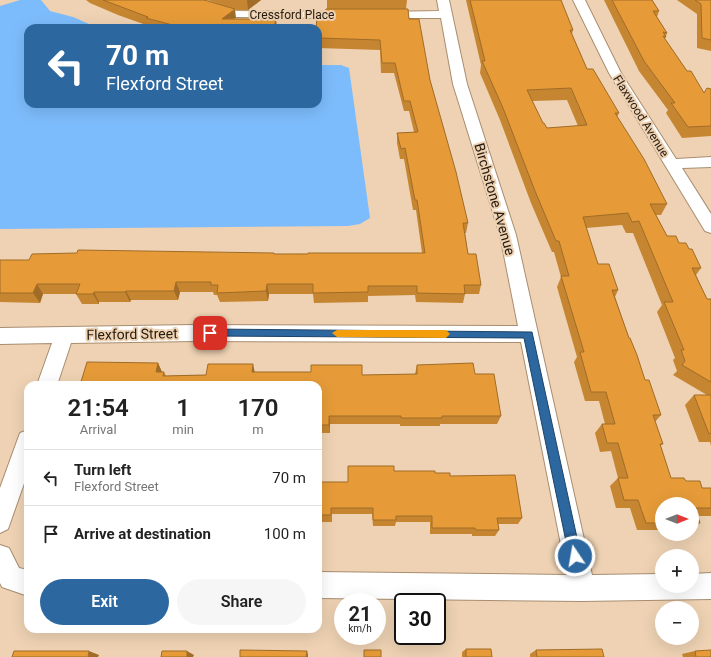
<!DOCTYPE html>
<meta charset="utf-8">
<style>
:root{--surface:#fff;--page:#f6f6f6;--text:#222;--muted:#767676;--line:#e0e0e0;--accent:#2c679f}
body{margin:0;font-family:Roboto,sans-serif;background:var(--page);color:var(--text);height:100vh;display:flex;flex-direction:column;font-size:15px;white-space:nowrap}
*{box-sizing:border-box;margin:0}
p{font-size:13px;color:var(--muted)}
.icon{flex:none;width:22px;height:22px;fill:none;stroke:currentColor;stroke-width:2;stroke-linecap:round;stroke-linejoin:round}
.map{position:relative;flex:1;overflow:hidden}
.sheet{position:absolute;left:24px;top:381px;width:298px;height:252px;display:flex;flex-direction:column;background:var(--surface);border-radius:12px;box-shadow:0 4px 16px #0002}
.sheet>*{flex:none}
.guide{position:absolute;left:24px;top:24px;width:298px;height:84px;border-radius:12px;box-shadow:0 4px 16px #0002;background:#2c679f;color:#fff;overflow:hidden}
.needle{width:26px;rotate:90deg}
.controls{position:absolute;left:655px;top:497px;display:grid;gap:8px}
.controls a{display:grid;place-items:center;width:44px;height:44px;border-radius:50%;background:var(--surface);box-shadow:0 4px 16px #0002;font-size:20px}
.speed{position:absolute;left:334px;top:593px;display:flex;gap:8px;font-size:20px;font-weight:700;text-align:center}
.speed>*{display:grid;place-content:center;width:52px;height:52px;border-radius:50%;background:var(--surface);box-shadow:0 4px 16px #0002;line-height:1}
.speed small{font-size:10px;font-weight:400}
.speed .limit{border:2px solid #111;border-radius:6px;background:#fff;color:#111}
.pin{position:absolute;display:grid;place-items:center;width:34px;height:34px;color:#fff;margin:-17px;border-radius:8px;box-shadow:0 2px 6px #0006}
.me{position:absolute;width:44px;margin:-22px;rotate:348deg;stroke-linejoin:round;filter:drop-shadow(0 0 3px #0008)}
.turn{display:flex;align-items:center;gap:14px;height:84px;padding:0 16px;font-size:18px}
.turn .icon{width:52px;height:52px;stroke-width:2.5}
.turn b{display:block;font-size:28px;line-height:34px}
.eta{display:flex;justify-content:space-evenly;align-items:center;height:68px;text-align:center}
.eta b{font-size:24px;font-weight:600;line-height:28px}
.action{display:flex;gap:8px;margin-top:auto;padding:8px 16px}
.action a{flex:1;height:46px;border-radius:24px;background:var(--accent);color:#fff;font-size:16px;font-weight:600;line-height:46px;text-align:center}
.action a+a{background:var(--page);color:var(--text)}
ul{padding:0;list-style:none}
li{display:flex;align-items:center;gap:12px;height:56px;padding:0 16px;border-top:1px solid var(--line)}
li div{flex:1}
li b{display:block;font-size:15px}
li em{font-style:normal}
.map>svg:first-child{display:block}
</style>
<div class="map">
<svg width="711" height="657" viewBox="0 0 711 657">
<rect width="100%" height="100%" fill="#eed2b3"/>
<path fill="#7dbcfc" d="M20 0H41L50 11 73 17 98 28H28V104H318V65H341L349 68 370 218 360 224 348 226 0 229V6Z"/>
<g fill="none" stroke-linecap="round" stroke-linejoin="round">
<g stroke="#a88d70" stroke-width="2">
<path id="street" d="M184 0H202L237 11 352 12 356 13 358 15 356 17 352 18 236 17 186 2Z
M437 0H449L467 84 516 235 592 575 662 574V586H692V574L711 573V599L582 601 318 598V572L567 575 521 342 195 341 71 343 57 385H37L52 343 0 344V328L195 325 518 326 500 235 453 84 441 18H383L379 17 377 15 379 13 383 12 439 11Z
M573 0H585L621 73 676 159 711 157V167L682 168 711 214V233L705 231 609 73Z
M28 430V472L8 529 0 533V488L20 433Z
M0 545 9 548 19 568 28 570V596L2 587 0 583Z"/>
</g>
<use href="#street" fill="#fff" fill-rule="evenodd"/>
</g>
<path fill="#c68530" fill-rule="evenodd" d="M86 0H204L236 19 277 28H152L149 27V26L118 15 90 3Z
M207 0H261L248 10H237Z
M327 0H407L406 9 409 19 430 80 468 223 466 233H465L468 254 481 285 479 294H465L463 303 416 302 415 295 368 296V302L314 303 313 294H269L268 301 220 302 217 295H214L213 292H180L178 300H131L130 302H99V304H82L76 294H43L40 303 0 302V260H29L274 254 422 253 416 210H413L404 159H400L397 143V133L414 132 409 111H404L394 73H381L380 50 318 48V28L325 17 327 9Z
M466 0H561L573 30 572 34 587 69 619 113 617 117 667 204 661 215H656L667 236 689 249 701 268 696 275 707 299 711 300V446L710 442H699L685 405 694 395H707L673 375 677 371 673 360 675 358 657 312 662 305 633 233H626L622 225 586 228 598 264 618 290 615 297 629 338 645 380 661 415 655 422 663 444 660 446 671 478 686 481 702 488H711V516H698L700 523 692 529V504H662V530H637L630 508H616L610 486 618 478 611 451 600 452 595 433 602 424H605L599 401H585L574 362 577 357 557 287 561 277 554 252H552L531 203 500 120 480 73 481 65ZM567 100 578 126 547 128 543 123 532 101Z
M604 0H652L659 11 657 17 667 33 665 39 687 71 704 93 711 89V136L682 138 666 113 668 110 639 71Z
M677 0H711V51L697 48V14Z
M158 363 162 372H164L166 376 206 375 255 372 362 375 415 374 417 365 475 374 501 416 497 424H440V426H400V424H330V433H318V385H80Z
M394 471 435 473 450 476 522 518 518 524H498L499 530 495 536H472V534H430V522H396L395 526H373L372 514H332V522H320V527H318V482H348Z
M466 649 492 657H462V652Z
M536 650 604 657H530V654Z
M695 651 711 657H683L682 654Z"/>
<path fill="#a16c27" d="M247 0H261L248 10Z
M235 9 236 18 222 19Z
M276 19 277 28H274Z
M176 282 180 292 178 300 174 291Z
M37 284 43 294 40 303 33 293Z
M267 284 269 294 268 301 266 291Z
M126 291 131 300 130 302 125 292Z
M94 292 99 302V304L93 294Z
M158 363 162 372 160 381 156 372Z
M253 364 255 373 252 372Z
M329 416 330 424V433L329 425Z
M319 515 320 522V527L319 521Z
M89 651 99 655 98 657H88Z
M187 651 194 655 193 657H187Z
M307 651 308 655V657H306Z"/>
<path fill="#e69b38" stroke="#a16c27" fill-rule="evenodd" d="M103 0H204L235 9 222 19H276L274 28H184L146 18 148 17Z
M470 0H561L573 30H570L587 69H593L619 113H615L644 159 667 204H650L667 236H676L679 243H686L689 249H692L701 268H692L707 299H711V382L682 365 685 361 681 350H684L664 302H673L639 221 632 222 628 213 583 217 598 264H609L618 290H612L629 338H630L637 355 645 380H649L661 415H653L663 444H660L671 478H684L686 481H700L702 488H711V508H695L700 523H692V504H662V523H646L638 500H624L618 478H628L618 443H607L602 424H615L606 392H591L580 352H584L561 276H569L559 241H556L535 191 503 108 482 61H485ZM571 88 587 125 547 128 544 123H543L527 90Z
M612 0H652L659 11H653L667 33 663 32 666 37 663 36 687 71H691L704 93 707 88 711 89V126L688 127 671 103H675L644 61Z
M695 0H711V40L702 38 701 4Z
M326 9H408L409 19H419L430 80 456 172 468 223H463L468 254H476L481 285H464L465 294 417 293V286H368V292L313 293V284H267L266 291 217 293 218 285H211V282H176L174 291H126L125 292H94L93 294H76L80 284H37L33 293H0V260H29L32 254 77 253 78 250 274 253V254H308V253H425L417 200H415L405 148 401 149 397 133 418 132 410 101H404L395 63H382L380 40 318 38V28H316L317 17H325Z
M87 362 158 363 156 372H164L163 376 206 375 208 364H253L252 372H311V365H362V375L417 374V365L473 363 475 374H494L501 416H442V418H401V416H329V425H318V385H80Z
M694 395H711V433L709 434Z
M348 466H394V471H435V473H450V476L515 475 522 518H497L499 530H476L475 528H432V516H396V520H373V508H331V515H319V521H318V482H348Z
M466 649H491L492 657H466Z
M602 649 604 657H537L536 650Z
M240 650 307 651 306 657H240Z
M364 650H381V657H364Z
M711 650V657H696L695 651Z
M14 651H89L88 657H12Z
M162 651H187V657H161Z"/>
<path fill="#2c679f" stroke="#1d4367" d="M210 329 532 332 581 556 579 560 575 561 571 560 569 556 524 338 210 336 206 333Z"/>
<path fill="#f59e0b" d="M337 330H446L450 334 446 338 337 337 332 333Z"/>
<g text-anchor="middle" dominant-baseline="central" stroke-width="4" stroke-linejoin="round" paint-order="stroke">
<g font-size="12" fill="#241a0e" stroke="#eed2b3">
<text x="292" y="15">Cressford Place</text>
<text transform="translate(641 116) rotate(58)">Flaxwood Avenue</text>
</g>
<g font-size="14" fill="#241a0e" stroke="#eed2b3">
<text transform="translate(495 199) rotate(74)">Birchstone Avenue</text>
<text transform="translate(132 334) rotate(-1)">Flexford Street</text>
</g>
</g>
</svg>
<div class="controls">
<a><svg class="needle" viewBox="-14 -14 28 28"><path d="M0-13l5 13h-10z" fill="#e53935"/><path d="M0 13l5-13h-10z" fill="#767676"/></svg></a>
<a>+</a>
<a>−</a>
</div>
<div class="speed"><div>21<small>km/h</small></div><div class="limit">30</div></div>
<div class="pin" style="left:210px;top:333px;background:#d93025"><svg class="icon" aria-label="arrive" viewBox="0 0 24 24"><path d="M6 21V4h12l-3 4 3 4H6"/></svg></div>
<svg class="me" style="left:575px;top:556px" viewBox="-20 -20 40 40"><circle r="17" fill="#2c679f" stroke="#fff" stroke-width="3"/><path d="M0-11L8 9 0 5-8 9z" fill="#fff"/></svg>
<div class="guide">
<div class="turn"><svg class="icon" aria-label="left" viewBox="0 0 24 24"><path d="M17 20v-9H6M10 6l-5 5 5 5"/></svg><div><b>70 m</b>Flexford Street</div></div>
</div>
<section class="sheet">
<div class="eta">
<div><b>21:54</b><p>Arrival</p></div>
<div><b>1</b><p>min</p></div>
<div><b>170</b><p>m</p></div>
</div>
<ul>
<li><svg class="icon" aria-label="left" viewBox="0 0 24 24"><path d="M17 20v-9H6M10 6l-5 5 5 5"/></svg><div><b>Turn left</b><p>Flexford Street</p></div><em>70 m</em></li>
<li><svg class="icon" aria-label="arrive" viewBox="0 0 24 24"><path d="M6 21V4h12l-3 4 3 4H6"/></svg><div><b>Arrive at destination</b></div><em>100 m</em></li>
</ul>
<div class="action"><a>Exit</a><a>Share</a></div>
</section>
</div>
